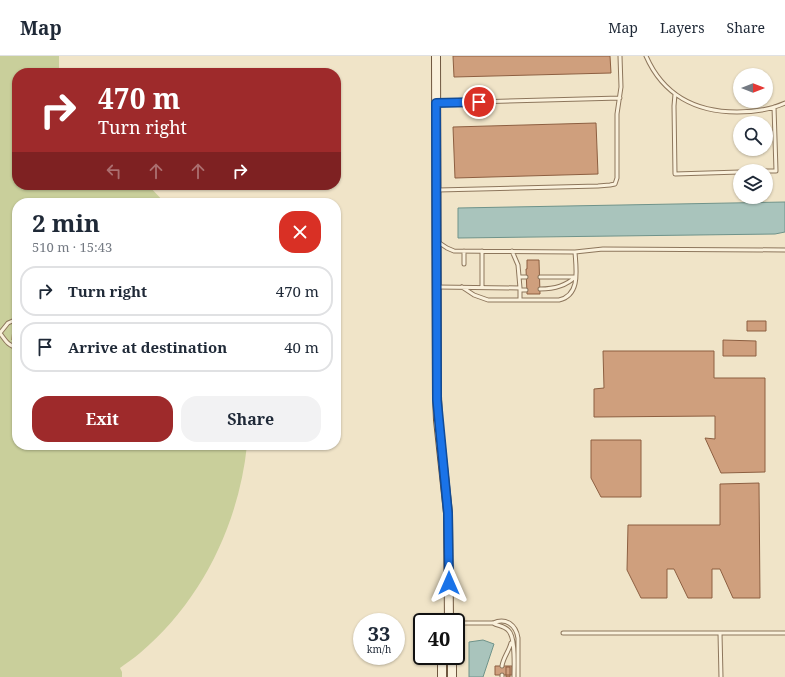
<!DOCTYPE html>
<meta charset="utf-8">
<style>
:root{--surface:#fff;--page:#f2f2f3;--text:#1f2937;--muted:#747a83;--line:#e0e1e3;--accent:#9e2a2b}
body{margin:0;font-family:"Noto Serif",serif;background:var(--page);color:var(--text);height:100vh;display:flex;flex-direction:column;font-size:15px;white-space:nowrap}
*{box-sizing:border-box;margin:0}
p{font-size:13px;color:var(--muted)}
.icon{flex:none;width:22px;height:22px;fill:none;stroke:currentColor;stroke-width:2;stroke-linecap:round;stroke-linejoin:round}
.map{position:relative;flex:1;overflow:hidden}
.drawer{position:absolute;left:12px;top:142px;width:329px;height:252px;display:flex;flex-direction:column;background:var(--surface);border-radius:16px;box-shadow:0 1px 3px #0004}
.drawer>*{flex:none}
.guide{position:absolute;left:12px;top:12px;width:329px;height:122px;border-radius:16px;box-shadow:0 1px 3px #0004;background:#9e2a2b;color:#fff;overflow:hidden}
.needle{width:26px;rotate:90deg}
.buttons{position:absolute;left:733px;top:12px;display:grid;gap:8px}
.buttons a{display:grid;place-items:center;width:40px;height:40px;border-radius:50%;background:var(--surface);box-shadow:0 1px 3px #0004;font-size:20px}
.speed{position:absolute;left:353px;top:557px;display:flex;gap:8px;font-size:20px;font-weight:700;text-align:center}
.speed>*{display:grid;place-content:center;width:52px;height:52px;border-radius:50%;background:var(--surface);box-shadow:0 1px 3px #0004;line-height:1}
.speed small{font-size:10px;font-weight:400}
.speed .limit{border:2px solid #111;border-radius:6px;background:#fff;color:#111}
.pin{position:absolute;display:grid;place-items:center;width:34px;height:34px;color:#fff;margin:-17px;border:2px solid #fff;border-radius:50%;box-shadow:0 1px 4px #0007}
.me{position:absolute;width:44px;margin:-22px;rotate:0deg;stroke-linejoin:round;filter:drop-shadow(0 0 3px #0008)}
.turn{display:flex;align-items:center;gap:14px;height:84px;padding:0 20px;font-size:18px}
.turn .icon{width:52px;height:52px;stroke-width:2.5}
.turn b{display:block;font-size:28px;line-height:34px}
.lanes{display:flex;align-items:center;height:38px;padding:0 20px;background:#0003;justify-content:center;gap:20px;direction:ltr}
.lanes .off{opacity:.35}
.round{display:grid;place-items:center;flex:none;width:42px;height:42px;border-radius:16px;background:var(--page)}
.head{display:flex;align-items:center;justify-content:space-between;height:68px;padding:0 20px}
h1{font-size:24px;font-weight:700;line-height:30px}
.primary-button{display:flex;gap:8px;margin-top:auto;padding:8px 20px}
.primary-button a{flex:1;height:46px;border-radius:16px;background:var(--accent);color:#fff;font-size:16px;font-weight:700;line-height:46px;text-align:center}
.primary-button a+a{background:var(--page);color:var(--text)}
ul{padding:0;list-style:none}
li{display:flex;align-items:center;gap:12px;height:50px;margin:0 8px 6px;padding:0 12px;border:2px solid var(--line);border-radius:16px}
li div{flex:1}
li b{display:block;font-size:15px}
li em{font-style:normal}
header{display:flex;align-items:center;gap:24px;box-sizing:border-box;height:56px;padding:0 20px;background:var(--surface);border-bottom:1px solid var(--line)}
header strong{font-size:19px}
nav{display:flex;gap:22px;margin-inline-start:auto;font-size:14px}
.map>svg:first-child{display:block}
</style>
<header>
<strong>Map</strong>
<nav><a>Map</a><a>Layers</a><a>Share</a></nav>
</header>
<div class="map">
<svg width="785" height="621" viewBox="0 0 785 621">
<rect width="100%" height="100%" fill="#f0e4c8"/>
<path fill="#c9cf9b" d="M0 0H59V17H17V129H148L165 147H17V389H247C239 468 201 546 140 597 133 603 126 607 120 612L122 616V621H0Z"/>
<path fill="#a9c4bc" stroke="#6f938a" d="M785 146V176L775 178 458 182V152Z
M483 584 494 588 483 621H469V586Z"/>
<path fill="#cf9f7d" stroke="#8d5f41" d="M453 0H610L611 17 454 21Z
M596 67 598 118 455 122 453 71Z
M527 204H539L540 238H527L526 213H527Z
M747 265H766V275H747Z
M17 266V288V284H12L13 271H17Z
M723 284 756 285V300H723Z
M603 295H714V322H765V416L721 417 705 382 715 383V360L594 361V333L604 332Z
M591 384H641V441H601L591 422Z
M759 427 760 542H733L720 513H712V542H688L674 513H667V542H641L627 514 628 469H720V428Z
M495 610H512V619H495Z
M506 611H510V621H506Z"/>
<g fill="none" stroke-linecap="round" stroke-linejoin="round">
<g stroke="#8d765c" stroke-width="5">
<path id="lane" d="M646 0C663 39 696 56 737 56 754 56 770 54 785 47
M675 38 674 50 675 118 740 116
M438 47 620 42
M766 115H776L774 51
M438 134 598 130 610 129 615 128 617 122V58L621 31 620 0
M438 186 447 192 454 195 575 196 603 193 785 194
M464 195V208
M482 195V231
M520 221H526
M540 221H575
M438 231 520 232 518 209 512 195
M462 231 474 239 488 244H559C581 239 576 213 575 196
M520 232V244
M540 233C553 233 565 231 575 221
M520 234H526
M0 277C5 284 9 291 17 291
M0 277 8 267 17 263
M456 567H493C506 561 516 569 518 582V621
M493 567C498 570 504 570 508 574 516 581 514 610 514 621
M563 577H785
M720 577 721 621
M502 610C503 602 509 595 511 587
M502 619V621"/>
</g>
<g stroke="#6f573f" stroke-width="10">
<path id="secondary" d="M436 0 437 340 438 364 448 457 449 566
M442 600V621
M452 600V621"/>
</g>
<use href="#lane" stroke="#faf1dc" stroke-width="3"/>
<use href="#secondary" stroke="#faf1dc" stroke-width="8"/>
</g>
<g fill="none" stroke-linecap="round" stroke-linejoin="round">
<g stroke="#114b97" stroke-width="10">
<path id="route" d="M449 527 448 457 437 344 436 47 479 46"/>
</g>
<use href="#route" stroke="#1a73e8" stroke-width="7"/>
</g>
</svg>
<div class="buttons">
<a><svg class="needle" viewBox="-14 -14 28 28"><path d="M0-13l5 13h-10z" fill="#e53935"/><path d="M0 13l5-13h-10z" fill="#747a83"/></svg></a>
<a><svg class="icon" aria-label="search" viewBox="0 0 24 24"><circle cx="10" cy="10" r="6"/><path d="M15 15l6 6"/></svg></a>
<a><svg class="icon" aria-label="layers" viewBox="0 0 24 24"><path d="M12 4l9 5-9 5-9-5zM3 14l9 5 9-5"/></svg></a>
</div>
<div class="speed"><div>33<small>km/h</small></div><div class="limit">40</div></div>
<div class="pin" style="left:479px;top:46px;background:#d93025"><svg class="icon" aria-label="arrive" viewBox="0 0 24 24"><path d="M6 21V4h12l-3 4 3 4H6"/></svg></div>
<svg class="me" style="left:449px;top:527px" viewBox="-20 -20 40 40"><path d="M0-17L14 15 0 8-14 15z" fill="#1a73e8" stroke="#fff" stroke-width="4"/></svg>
<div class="guide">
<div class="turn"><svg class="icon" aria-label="right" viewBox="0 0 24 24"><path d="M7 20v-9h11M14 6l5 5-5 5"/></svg><div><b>470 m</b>Turn right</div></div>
<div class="lanes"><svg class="icon off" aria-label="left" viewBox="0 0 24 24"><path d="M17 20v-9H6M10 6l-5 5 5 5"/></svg><svg class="icon off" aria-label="ahead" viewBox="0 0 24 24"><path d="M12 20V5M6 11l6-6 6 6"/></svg><svg class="icon off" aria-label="ahead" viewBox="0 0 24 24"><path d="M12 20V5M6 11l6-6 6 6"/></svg><svg class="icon" aria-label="right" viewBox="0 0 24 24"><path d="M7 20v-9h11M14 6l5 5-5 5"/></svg></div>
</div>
<section class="drawer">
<div class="head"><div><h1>2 min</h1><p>510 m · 15:43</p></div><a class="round" style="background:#d93025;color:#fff"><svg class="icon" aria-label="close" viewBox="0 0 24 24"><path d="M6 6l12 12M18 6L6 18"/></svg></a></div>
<ul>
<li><svg class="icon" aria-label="right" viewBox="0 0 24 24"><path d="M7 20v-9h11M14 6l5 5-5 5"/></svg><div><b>Turn right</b></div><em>470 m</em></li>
<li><svg class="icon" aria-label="arrive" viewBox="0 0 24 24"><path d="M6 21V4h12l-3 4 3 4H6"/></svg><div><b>Arrive at destination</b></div><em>40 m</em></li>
</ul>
<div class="primary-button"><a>Exit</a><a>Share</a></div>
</section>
</div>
